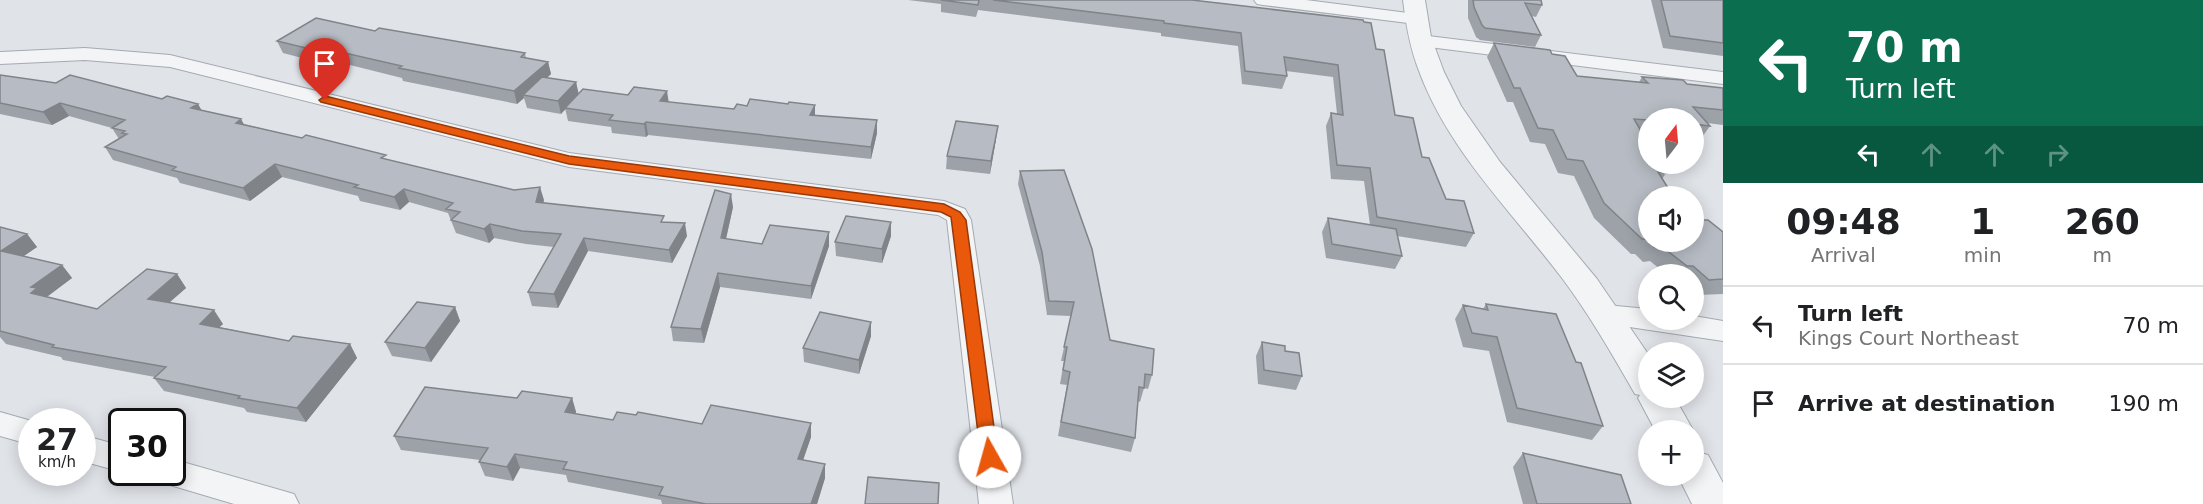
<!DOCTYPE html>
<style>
:root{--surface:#fff;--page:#f2f2f2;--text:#202124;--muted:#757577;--line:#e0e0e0}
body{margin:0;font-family:"DejaVu Sans",sans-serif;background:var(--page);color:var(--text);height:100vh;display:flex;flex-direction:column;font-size:22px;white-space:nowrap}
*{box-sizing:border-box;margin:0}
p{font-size:20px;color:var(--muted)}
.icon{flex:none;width:33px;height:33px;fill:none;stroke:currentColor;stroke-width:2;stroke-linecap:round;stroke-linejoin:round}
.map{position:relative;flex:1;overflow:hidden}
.drawer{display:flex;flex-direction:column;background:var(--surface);width:480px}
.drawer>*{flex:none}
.banner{background:#0b6e4f;color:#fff;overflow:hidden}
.needle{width:39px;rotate:16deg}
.tools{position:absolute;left:1638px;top:108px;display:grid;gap:12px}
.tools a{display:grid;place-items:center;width:66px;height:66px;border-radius:50%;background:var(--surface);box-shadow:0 3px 15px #0003;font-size:30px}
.speed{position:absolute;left:18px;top:408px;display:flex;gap:12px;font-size:30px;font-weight:700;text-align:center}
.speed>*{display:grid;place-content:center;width:78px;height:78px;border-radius:50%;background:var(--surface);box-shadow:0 3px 15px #0003;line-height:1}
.speed small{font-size:15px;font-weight:400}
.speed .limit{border:3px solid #111;border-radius:9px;background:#fff;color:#111}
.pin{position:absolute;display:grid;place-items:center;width:51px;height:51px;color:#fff;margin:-62px -26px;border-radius:50% 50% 50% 0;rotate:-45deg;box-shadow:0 0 6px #0007}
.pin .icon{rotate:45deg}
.me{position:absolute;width:66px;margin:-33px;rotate:353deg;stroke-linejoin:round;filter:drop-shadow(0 0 4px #0008)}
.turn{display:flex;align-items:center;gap:21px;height:126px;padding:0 24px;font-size:27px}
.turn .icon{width:78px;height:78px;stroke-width:2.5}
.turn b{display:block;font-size:42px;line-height:51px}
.lanes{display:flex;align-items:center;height:57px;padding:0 24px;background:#0003;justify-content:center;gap:30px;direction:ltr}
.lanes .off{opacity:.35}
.eta{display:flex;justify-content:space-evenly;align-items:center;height:102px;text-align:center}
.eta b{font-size:36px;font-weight:800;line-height:42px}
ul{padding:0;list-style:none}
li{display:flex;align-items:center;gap:18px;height:78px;padding:0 24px;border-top:2px solid var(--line)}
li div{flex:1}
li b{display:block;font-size:22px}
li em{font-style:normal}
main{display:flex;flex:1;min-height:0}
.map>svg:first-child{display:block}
</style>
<main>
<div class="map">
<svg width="1723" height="504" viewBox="0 0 1723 504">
<rect width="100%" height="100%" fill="#e0e3e8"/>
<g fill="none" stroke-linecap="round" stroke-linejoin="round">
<g stroke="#a5aab2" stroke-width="2">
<path id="minor" d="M1254 0H1306L1416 14 1422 15 1425 19 1422 23 1416 24 1263 5 1257 4Z
M1420 35 1723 72V84L1413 45 1411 41 1413 37Z
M85 48 170 55 569 153 944 201 965 209 971 220 1013 504H979L947 220 938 215 569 167 170 67 85 60 0 64V52Z
M1606 305 1648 309V320H1694V316L1723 321V341L1596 322 1592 315 1596 308Z
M0 412 35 422H32V445L0 436Z
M82 435 122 446V472L82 461Z
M172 459 294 494 299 504H234L160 482 155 472H172Z"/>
</g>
<g stroke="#a5aab2" stroke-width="2">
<path id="tertiary" d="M1403 0H1425L1431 37 1444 72 1461 106 1500 162 1597 279 1648 354V398H1675L1693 430H1655L1638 398 1640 395 1635 394C1612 354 1589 314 1562 278 1512 212 1448 150 1419 71 1410 48 1406 25 1403 0Z
M1694 451 1708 455 1723 483V504H1692L1678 476H1694Z"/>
</g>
<use href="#minor" fill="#f2f4f6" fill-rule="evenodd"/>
<use href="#tertiary" fill="#f2f4f6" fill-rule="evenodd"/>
</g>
<path fill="#9da2a9" d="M908 0H1192L1376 49 1395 115 1446 199 1474 233 1466 247 1397 236 1402 256 1395 269 1326 258 1322 232 1328 218 1370 225 1364 181 1331 179 1326 126 1331 113 1337 114 1333 77 1286 71 1287 76 1282 89 1242 84 1238 46 1161 36V33L978 10 976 17 941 12V4Z
M1468 0H1541L1542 5 1536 17 1532 16 1541 35 1535 47 1480 40 1476 37 1468 18Z
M1651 0H1723V56L1663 48Z
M375 31 525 53 526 58 548 62 551 74 547 78 576 82 578 94 734 109 747 106 815 105V115L877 133 871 159 648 135 646 137 612 133 611 127 568 121 565 108 561 114 527 108 524 98 517 104 403 81 402 78 350 65 344 69 283 53 277 41Z
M1494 43 1552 54 1577 76 1639 82 1642 77 1687 84 1723 88V125L1707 123 1710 126 1700 140H1694V118H1648V135H1644L1666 173 1662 179 1648 242 1723 232V294L1697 295 1694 292V274H1666L1650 261 1643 262 1635 254H1631L1594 218 1574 176 1558 173 1545 144 1530 142 1513 102H1507L1487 57Z
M0 75 201 110 241 119 244 124 388 160 544 200 543 203 665 222 687 236 672 263 588 251 558 308 532 306 528 292 554 247 526 244 494 238 489 243 456 233 448 213 409 202 400 210 360 201 358 196 282 177 250 201 180 183 177 178 113 160 105 147 119 139 112 128 69 116 52 125 0 114Z
M996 139 990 174 946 169 947 156Z
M1020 171 1110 340 1152 375 1148 389 1144 388 1140 402 1138 401 1135 438 1131 452 1058 436 1067 385 1060 384 1064 361H1061L1071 316 1047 315 1040 266 1018 184Z
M733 207 726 239 762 244 829 246 811 299 720 287 704 343 673 341 671 327Z
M0 227 27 234 37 247 24 256 62 265 72 278 47 297 97 309 177 274 186 288 169 303 223 324 219 327 289 341 350 344 357 358 306 422 247 412 244 408 164 391 154 378 155 377 63 360 61 357 6 344 0 337Z
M891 236 882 263 836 256 835 242Z
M1486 304 1603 426 1592 440 1507 422 1489 351 1463 347 1455 319 1463 305 1483 309Z
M455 307 460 321 431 362 392 356 385 342Z
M871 322V336L859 374 804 362 803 348Z
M1262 342 1302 376 1296 390 1258 384 1256 356Z
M517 398H572L576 412 575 414 613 420 702 424 811 423V437L803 460 825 464V478L817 504H662L661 500 568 482 566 475 520 468 513 481 485 476 479 462 480 460 401 450 394 436Z
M1523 453 1631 504H1523L1513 467Z"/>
<path fill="#808489" d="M345 53 350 65 344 69 339 56Z
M548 62 551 74 526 96 523 95 524 98 517 104 514 91Z
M576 82 579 95 561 114 558 101Z
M667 91 669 104 660 101Z
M60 103 69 116 52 125 43 112Z
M198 104 205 116 191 108Z
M815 105V117L810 115Z
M241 119 247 132 236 123Z
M877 120V133L871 159V147Z
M646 122 648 135 646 137 644 124Z
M998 126 996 139 990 174 991 161Z
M275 164 282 177 250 201 243 188Z
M540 187 544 200 540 216 536 202Z
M404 189 409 202 400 210 394 197Z
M731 194 733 207 723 252 721 238Z
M891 222V236L882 263V249Z
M685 223 687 236 672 263 669 250Z
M490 224 494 238 489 243 484 229Z
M829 232V246L811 299V286Z
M27 234 37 247 12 264 1 251Z
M584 238 588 251 558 308 554 294Z
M62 265 72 278 45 298 31 293V287Z
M718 273 720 287 704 343 701 329Z
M177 274 186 288 157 313 148 299Z
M455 307 460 321 431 362 425 348Z
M214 310 223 324 209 337 200 324Z
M871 322V336L859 374V360Z
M350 344 357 358 306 422 297 408Z
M572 398 576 412 569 426 565 412Z
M811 423V437L799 472 798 459Z
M515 454 520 468 513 481 507 467Z
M825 464V478L817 504H811Z"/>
<path fill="#b7bcc4" stroke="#808489" stroke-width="1.5" d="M941 0H979L978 5Z
M993 0H1192L1363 20 1364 22 1371 23 1376 49 1384 50 1395 115 1413 118 1422 157 1429 158 1446 199 1464 201 1474 233 1377 217 1370 168 1337 165 1331 113 1343 115 1338 65 1284 57 1287 76 1245 71 1241 33 1164 23V21Z
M1473 0H1541L1542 5 1525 3 1541 35 1485 28 1482 25 1474 7Z
M1661 0H1723V43L1670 36Z
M316 18 375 31 379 28 525 53 521 57 548 62 514 91 399 68 402 66 345 53 339 56 277 41Z
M1494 43 1550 50 1552 54 1565 56 1577 76 1648 83 1642 77 1683 80 1687 84 1723 88V110L1693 107 1710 126 1694 124V118H1648V120L1634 119 1648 143V164H1661L1666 173 1658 172 1673 196H1648V241L1646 239H1642L1604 203 1583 161 1567 159 1553 130 1538 128 1520 88H1514Z
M0 75 56 83 70 75 162 99 167 96 198 104 191 108 241 119 236 123 302 138 306 135 386 155 381 158 514 190 540 187 536 202 664 216 661 222 685 223 669 250 584 238 554 294 528 292 561 234 522 231 490 224 484 229 451 220 460 212 446 209 453 203 404 189 394 197 354 187 358 185 275 164 243 188 172 170 176 167 105 147 127 134 122 133 125 131 112 128 125 120 60 103 43 112 0 103Z
M542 77 576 82 558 101 523 95Z
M634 87 667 91 660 101 734 109 737 104 747 106 750 99 788 104 789 102 815 105 810 115 877 120 871 147 646 122 644 124 609 120 613 115 565 108 583 89 628 95Z
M956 121 998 126 991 161 947 156Z
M1064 170 1092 249 1110 340 1154 349 1152 375 1145 374 1144 388 1139 387 1135 438 1061 422 1070 372 1063 370 1067 347H1064L1074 302 1049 301 1042 252 1020 171Z
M715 190 731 194 721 238 762 244 770 225 829 232 811 286 718 273 701 329 671 327Z
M846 216 891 222 882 249 835 242Z
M1328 218 1396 229 1402 256 1332 244Z
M1694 220H1708L1723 232V279L1709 280 1693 266H1687L1661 246 1654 247 1649 242H1694Z
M0 227 27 234 1 251 62 265 31 287 37 288 31 293 97 309 147 269 177 274 148 299 214 310 200 324 289 341 293 336 350 344 297 408 238 398 240 396 154 378 166 367 52 347 54 345 0 331Z
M417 302 455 307 425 348 385 342Z
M1486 304 1556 314 1576 362 1581 363 1603 426 1517 408 1497 337 1472 333 1463 305 1488 310Z
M820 312 871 322 859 360 803 348Z
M1262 342 1285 346V351L1299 353 1302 376 1264 370Z
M425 387 517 398 522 391 572 398 565 412 613 420 617 412 636 415 638 412 702 424 711 405 811 423 798 459 825 464 811 504H706L659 495 663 487 563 469 567 462 515 454 507 467 479 462 488 448 394 436Z
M1523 453 1621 475 1631 504H1537Z
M868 477 939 483 938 504H865Z"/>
<path fill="#ea580c" stroke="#983908" stroke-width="1.5" d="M325 96 569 156 944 204 960 212 966 220 998 457 996 462 990 464 984 462 981 457 951 217 941 212 569 164 321 102 319 100Z"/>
</svg>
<div class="tools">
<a><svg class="needle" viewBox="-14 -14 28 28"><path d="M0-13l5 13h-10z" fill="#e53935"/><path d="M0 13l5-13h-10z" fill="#757577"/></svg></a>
<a><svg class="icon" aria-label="sound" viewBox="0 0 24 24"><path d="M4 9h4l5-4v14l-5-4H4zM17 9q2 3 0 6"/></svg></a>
<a><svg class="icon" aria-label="search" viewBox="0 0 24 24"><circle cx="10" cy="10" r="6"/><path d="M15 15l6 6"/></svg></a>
<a><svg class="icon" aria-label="layers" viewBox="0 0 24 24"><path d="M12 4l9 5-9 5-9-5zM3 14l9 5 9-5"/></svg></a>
<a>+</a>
</div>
<div class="speed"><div>27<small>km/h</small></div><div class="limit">30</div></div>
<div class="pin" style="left:325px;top:100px;background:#d93025"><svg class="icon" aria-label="arrive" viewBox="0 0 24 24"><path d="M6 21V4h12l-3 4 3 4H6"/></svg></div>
<svg class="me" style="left:990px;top:457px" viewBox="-20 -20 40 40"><circle r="19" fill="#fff"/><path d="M0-13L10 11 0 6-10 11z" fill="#ea580c"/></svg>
</div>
<section class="drawer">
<div class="banner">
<div class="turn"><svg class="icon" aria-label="left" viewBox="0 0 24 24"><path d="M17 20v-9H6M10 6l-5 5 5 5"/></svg><div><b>70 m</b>Turn left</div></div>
<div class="lanes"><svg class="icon" aria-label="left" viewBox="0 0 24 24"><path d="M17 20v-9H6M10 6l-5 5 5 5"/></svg><svg class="icon off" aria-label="ahead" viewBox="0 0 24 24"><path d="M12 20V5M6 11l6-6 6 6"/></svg><svg class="icon off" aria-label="ahead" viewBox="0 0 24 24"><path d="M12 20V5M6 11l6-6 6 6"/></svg><svg class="icon off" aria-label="right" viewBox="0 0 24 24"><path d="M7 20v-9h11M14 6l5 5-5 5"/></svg></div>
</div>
<div class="eta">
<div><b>09:48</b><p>Arrival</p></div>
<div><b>1</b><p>min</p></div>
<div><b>260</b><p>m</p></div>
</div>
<ul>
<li><svg class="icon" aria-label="left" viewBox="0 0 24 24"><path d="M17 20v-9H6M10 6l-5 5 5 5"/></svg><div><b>Turn left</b><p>Kings Court Northeast</p></div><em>70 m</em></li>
<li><svg class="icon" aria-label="arrive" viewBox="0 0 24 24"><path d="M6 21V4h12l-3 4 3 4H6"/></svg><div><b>Arrive at destination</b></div><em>190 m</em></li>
</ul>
</section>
</main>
